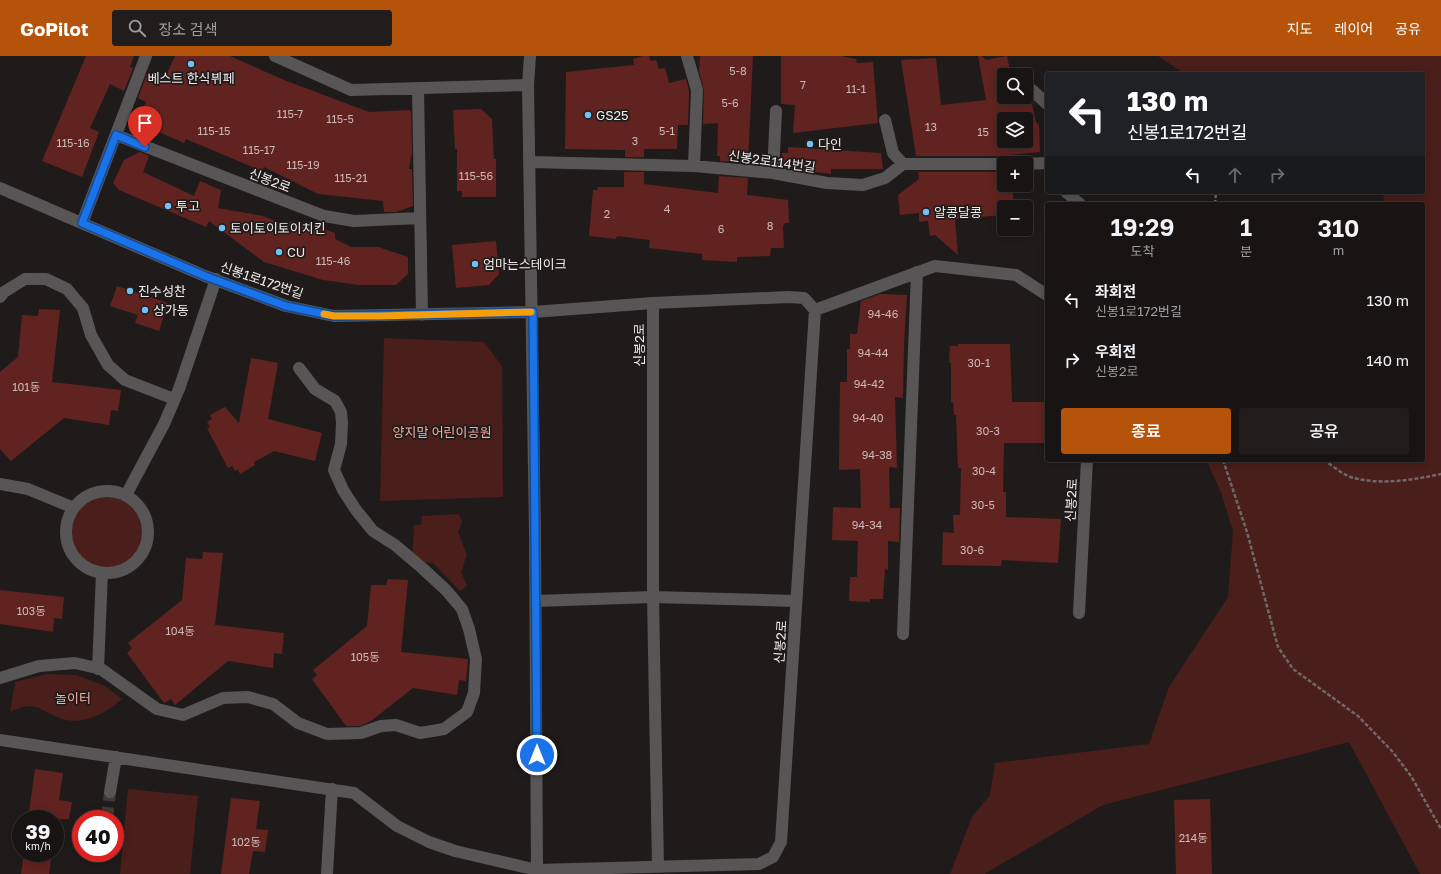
<!DOCTYPE html>
<html lang="ko">
<meta charset="utf-8">
<style>
:root{--surface:#181414;--page:#211d1d;--text:#f1f3f6;--muted:#9f9ea0;--line:#363334;--accent:#b45309}
body{margin:0;font-family:"Golos Text","Noto Sans KR",sans-serif;background:var(--page);color:var(--text);height:100vh;display:flex;flex-direction:column;font-size:15px;white-space:nowrap}
*{box-sizing:border-box;margin:0}
p{font-size:13px;color:var(--muted)}
.icon{flex:none;width:22px;height:22px;fill:none;stroke:currentColor;stroke-width:2;stroke-linecap:round;stroke-linejoin:round}
.map{position:relative;flex:1;overflow:hidden}
.side{position:absolute;left:1045px;top:146px;width:380px;height:260px;display:flex;flex-direction:column;background:var(--surface);border-radius:4px;box-shadow:0 2px 10px #0003,0 0 0 1px var(--line)}
.side>*{flex:none}
.hud{position:absolute;left:1045px;top:16px;width:380px;height:122px;border-radius:4px;box-shadow:0 2px 10px #0003,0 0 0 1px var(--line);background:#202124;color:#fff;overflow:hidden}
.buttons{position:absolute;left:997px;top:12px;display:grid;gap:8px}
.buttons a{display:grid;place-items:center;width:36px;height:36px;border-radius:4px;background:var(--surface);box-shadow:0 2px 10px #0003,0 0 0 1px var(--line);font-size:20px}
.speed{position:absolute;left:12px;top:754px;display:flex;gap:8px;font-size:20px;font-weight:700;text-align:center}
.speed>*{display:grid;place-content:center;width:52px;height:52px;border-radius:50%;background:var(--surface);box-shadow:0 2px 10px #0003,0 0 0 1px var(--line);line-height:1}
.speed small{font-size:10px;font-weight:400}
.speed .limit{border:6px solid #d22;background:#fff;color:#111}
.pin{position:absolute;display:grid;place-items:center;width:34px;height:34px;color:#fff;margin:-41px -17px;border-radius:50% 50% 50% 0;rotate:-45deg;box-shadow:0 0 4px #0007}
.pin .icon{rotate:45deg}
.me{position:absolute;width:44px;margin:-22px;rotate:0deg;stroke-linejoin:round;filter:drop-shadow(0 0 3px #0008)}
.turn{display:flex;align-items:center;gap:14px;height:84px;padding:0 16px;font-size:18px}
.turn .icon{width:52px;height:52px;stroke-width:2.5}
.turn b{display:block;font-size:28px;line-height:34px}
.lanes{display:flex;align-items:center;height:38px;padding:0 16px;background:#0003;justify-content:center;gap:20px;direction:ltr}
.lanes .off{opacity:.35}
.eta{display:flex;justify-content:space-evenly;align-items:center;height:68px;text-align:center}
.eta b{font-size:24px;font-weight:600;line-height:28px}
.button{display:flex;gap:8px;margin-top:auto;padding:8px 16px}
.button a{flex:1;height:46px;border-radius:4px;background:var(--accent);color:#fff;font-size:16px;font-weight:600;line-height:46px;text-align:center}
.button a+a{background:var(--page);color:var(--text)}
ul{padding:0;list-style:none}
li{display:flex;align-items:center;gap:12px;height:60px;padding:0 16px}
li div{flex:1}
li b{display:block;font-size:15px}
li em{font-style:normal}
header{display:flex;align-items:center;gap:24px;box-sizing:border-box;height:56px;padding:0 20px;background:var(--accent);color:#fff}
header strong{font-size:19px}
nav{display:flex;gap:22px;margin-inline-start:auto;font-size:14px}
.search{width:280px;height:36px;background:var(--page);display:flex;align-items:center;gap:10px;box-sizing:border-box;padding:0 14px;border-radius:4px;color:var(--muted);font-size:15px}
.map>svg:first-child{display:block}
</style>
<header>
<strong>GoPilot</strong>
<div class="search"><svg class="icon" aria-label="search" viewBox="0 0 24 24"><circle cx="10" cy="10" r="6"/><path d="M15 15l6 6"/></svg>장소 검색</div>
<nav><a>지도</a><a>레이어</a><a>공유</a></nav>
</header>
<div class="map">
<svg width="1441" height="818" viewBox="0 0 1441 818">
<rect width="100%" height="100%" fill="#201b1b"/>
<path fill="#4a1e1a" d="M1158 0H1441V818H1420L1349 686 1103 749 984 818H950L972 761 990 739 995 707 1149 688 1169 631 1228 541 1233 475 1221 436 1206 404H1423V148H1381L1384 145 1383 136H1423V18H1185Z
M384 282 484 286 502 310 503 441 380 445Z
M68 476a39 39 0 1 1 78 0a39 39 0 1 1-78 0Z
M459 458 462 466 458 476 467 499 461 516 467 530 460 535 433 507 412 504 414 469H421L422 460Z
M47 618 76 619 105 630 122 643C107 657 81 671 60 662 37 653 36 644 10 656L15 626Z
M128 733 198 740 190 818H120Z"/>
<path fill="#61231f" fill-rule="evenodd" d="M86 0H134L130 11 133 12 124 35 110 28 90 72 99 76 82 121 42 105Z
M175 0H230L284 24 369 56 409 54 411 56 412 96 409 113H412L413 150 396 156H384L383 145 318 138 264 111 262 115 186 83 184 87 143 69 140 58 146 46 138 42 147 18 163 26Z
M643 0H649L651 5 656 4 659 13 665 12 669 27 686 23 689 35 688 69H678L677 93H644V101H625V94L565 93 566 16 634 9 633 3Z
M700 0H753L748 107 720 105V100H717L718 67 703 68 704 34 699 15Z
M781 0H841L856 3 857 7 873 6 878 67 793 77 795 49 781 48Z
M978 0H982L986 4 1007 0 1011 19H1004V41H1015L1016 47 1031 44 1036 66 1039 69 1040 96 1009 99 1010 103 1004 100H916L901 4 936 2 941 49 986 44ZM1004 63H1026V85H1004Z
M481 53 492 63 494 103H496V141H462V135H457V93H455L453 54Z
M788 91 881 97 883 113H831V118L785 112 782 109V97H788Z
M140 96 149 100 143 116 194 140 200 125 221 134 218 152 263 160 287 170 290 165 309 168 335 177V183L351 191H378L408 201V218L396 229H359L323 224 264 206 209 165 206 171 119 134 113 127 124 104Z
M624 116H644V128L718 137 719 120 748 122 747 139 788 144 789 167H785L783 170 784 192H771L770 200 737 201V206L702 204V198L649 192 650 184 617 180 616 183 589 180 593 134H597L598 131H624Z
M918 116H1004V129H1012L1014 151H1004V159L955 163 958 199 935 179 930 180 928 165 919 166V157L900 159 898 139 919 123Z
M496 185 499 218 489 229 456 232 452 189Z
M117 230 168 247 159 275 135 267 138 259 110 250Z
M880 238 907 239 904 289 903 342 895 341 897 412 889 411 890 452H900L899 486 888 485V514L885 513 883 543H870V546L849 545 850 521H857L858 485 832 484 833 451 861 452 860 413 839 414 840 326H847V293H850V278H857L861 245Z
M39 253 60 254 52 326 121 334 118 355 111 354 109 369 64 362 11 405 0 393V316L18 301 22 259 38 260Z
M958 288H1010L1012 346H1047V387H1004L1003 436H1006V461L1061 463 1058 507 1002 504 1001 510 942 509 943 476 954 477 953 459H960L961 412H958L956 359H954L953 346H951V307H949L950 290H958Z
M251 302 278 307 268 363 322 377 315 405 274 395 254 406 255 409 240 418 238 413 235 415 232 410 228 412 207 372 210 371 207 366 212 363 210 359 225 351 239 367Z
M203 496 223 497 215 569 284 577 282 598 274 597 273 612 228 605 175 649 171 643 164 647 127 597 132 592 128 587 182 544 186 502 202 503Z
M388 523 408 524 401 596 468 603 466 625 459 624 457 639 413 632 371 665 360 670H346L312 623 317 619 313 614 367 570 371 529H386Z
M0 534 64 541 62 563 54 562 53 576 0 568Z
M35 713 63 717 59 744 72 746 69 763H28Z
M231 742 260 745 256 773 268 774 265 796 253 795 249 818H221Z
M1210 743 1212 818H1176L1174 744Z
M24 797H52L49 818H21Z"/>
<g fill="none" stroke-linecap="round" stroke-linejoin="round">
<path stroke="#3f3a3a" stroke-width="12" stroke-dasharray="12 6" stroke-linecap="butt" d="M107 763 110 736"/>
<path stroke="#6e6a6a" stroke-width="2.5" stroke-dasharray="4 2" stroke-linecap="butt" d="M1215 148 1216 136
M1223 404 1247 476 1278 591 1293 613 1358 660 1392 695 1411 720 1441 773
M1324 404C1333 410 1344 420 1354 422 1383 429 1412 424 1441 418"/>
<path stroke="#575555" stroke-width="12" d="M275 0 351 34 528 29
M530 0 528 29 535 478 537 818
M687 0 697 34 694 110
M418 33 422 259
M1032 34 1047 48
M885 64 893 97 903 108
M116 79 324 160 354 165 420 162
M530 106 694 110 773 117 827 127 863 129 885 122 903 108H1004
M1026 108 1047 107
M773 117 776 55
M0 132 205 220 286 250 334 260 533 256 653 247 788 241 804 242 815 254 781 786 773 801 759 808 537 814 455 795 429 786 397 770 354 737 0 684
M1066 136 1080 148
M82 167 146 0
M0 241 4 236 25 223H46L67 233 83 252 91 279 108 309 125 324 174 343
M653 247V541L658 811
M815 254 935 210 1016 219 1047 239
M0 428 28 433 74 452
M66 476a41 41 0 1 1 82 0a41 41 0 1 1-82 0Z
M126 439 164 368 179 333 216 223
M536 545 653 541 796 545
M1079 557 1087 404
M903 578 917 216
M98 613 102 517
M0 622 39 610 75 607 101 613 157 653 183 659 223 642 248 641 273 648 298 667 327 678 361 677 381 670 396 669 420 677 444 673 467 656 474 637 476 603 469 573 462 553 446 534 421 511 395 489 373 475 356 454 343 434 334 414 341 388 342 367 341 356 335 345 315 333 299 312
M110 736 116 701
M327 817 332 733"/>
</g>
<g fill="none" stroke-linecap="round" stroke-linejoin="round">
<g stroke="#114b97" stroke-width="10">
<path id="route" d="M145 91 116 79 82 167 205 220 286 250 334 260 533 256 537 699"/>
</g>
<use href="#route" stroke="#1a73e8" stroke-width="7"/>
<path stroke="#f59e0b" stroke-width="7" d="M324 258 334 260H380L531 256"/>
</g>
<g fill="#6fc2f4" stroke="#201b1b" stroke-width="1.5">
<circle cx="191" cy="8" r="4"/>
<circle cx="588" cy="59" r="4"/>
<circle cx="810" cy="88" r="4"/>
<circle cx="168" cy="150" r="4"/>
<circle cx="926" cy="156" r="4"/>
<circle cx="222" cy="172" r="4"/>
<circle cx="279" cy="196" r="4"/>
<circle cx="475" cy="208" r="4"/>
<circle cx="130" cy="235" r="4"/>
<circle cx="145" cy="254" r="4"/>
</g>
<g text-anchor="middle" dominant-baseline="central" stroke-width="3.5" stroke-linejoin="round" paint-order="stroke">
<g font-size="11" fill="#ccbab8">
<text x="738" y="14">5-8</text>
<text x="803" y="28">7</text>
<text x="856" y="32">11-1</text>
<text x="730" y="46">5-6</text>
<text x="290" y="57">115-7</text>
<text x="340" y="62">115-5</text>
<text x="931" y="70">13</text>
<text x="214" y="74">115-15</text>
<text x="667" y="74">5-1</text>
<text x="983" y="75">15</text>
<text x="635" y="84">3</text>
<text x="73" y="86">115-16</text>
<text x="259" y="93">115-17</text>
<text x="303" y="108">115-19</text>
<text x="476" y="119">115-56</text>
<text x="351" y="121">115-21</text>
<text x="667" y="152">4</text>
<text x="607" y="157">2</text>
<text x="770" y="169">8</text>
<text x="721" y="172">6</text>
<text x="333" y="204">115-46</text>
<text x="883" y="257">94-46</text>
<text x="873" y="296">94-44</text>
<text x="979" y="306">30-1</text>
<text x="869" y="327">94-42</text>
<text x="26" y="330">101동</text>
<text x="868" y="361">94-40</text>
<text x="988" y="374">30-3</text>
<text x="877" y="398">94-38</text>
<text x="984" y="414">30-4</text>
<text x="983" y="448">30-5</text>
<text x="867" y="468">94-34</text>
<text x="972" y="493">30-6</text>
<text x="31" y="554">103동</text>
<text x="180" y="574">104동</text>
<text x="365" y="600">105동</text>
<text x="1193" y="781">214동</text>
<text x="246" y="785">102동</text>
</g>
<g font-size="13" fill="#efeceb" stroke="#201b1b" text-anchor="start">
<text x="191" y="22" text-anchor="middle">베스트 한식뷔페</text>
<text x="596" y="59">GS25</text>
<text x="818" y="88">다인</text>
<text x="176" y="150">투고</text>
<text x="934" y="156">알콩달콩</text>
<text x="230" y="172">토이토이토이치킨</text>
<text x="287" y="196">CU</text>
<text x="483" y="208">엄마는스테이크</text>
<text x="138" y="235">진수성찬</text>
<text x="153" y="254">상가동</text>
</g>
<g font-size="13" fill="#efeceb" stroke="#201b1b">
<text transform="translate(772 105) rotate(8)">신봉2로114번길</text>
<text transform="translate(270 124) rotate(21)">신봉2로</text>
<text transform="translate(262 224) rotate(19)">신봉1로172번길</text>
<text transform="translate(639 289) rotate(-90)">신봉2로</text>
<text transform="translate(1071 444) rotate(-87)">신봉2로</text>
<text transform="translate(780 586) rotate(-86)">신봉2로</text>
</g>
<g font-size="13" fill="#faa9a0" stroke="#201b1b">
<text x="442" y="376">양지말 어린이공원</text>
<text x="73" y="642">놀이터</text>
</g>
</g>
</svg>
<div class="buttons">
<a><svg class="icon" aria-label="search" viewBox="0 0 24 24"><circle cx="10" cy="10" r="6"/><path d="M15 15l6 6"/></svg></a>
<a><svg class="icon" aria-label="layers" viewBox="0 0 24 24"><path d="M12 4l9 5-9 5-9-5zM3 14l9 5 9-5"/></svg></a>
<a>+</a>
<a>−</a>
</div>
<div class="speed"><div>39<small>km/h</small></div><div class="limit">40</div></div>
<div class="pin" style="left:145px;top:91px;background:#d93025"><svg class="icon" aria-label="arrive" viewBox="0 0 24 24"><path d="M6 21V4h12l-3 4 3 4H6"/></svg></div>
<svg class="me" style="left:537px;top:699px" viewBox="-20 -20 40 40"><circle r="17" fill="#1a73e8" stroke="#fff" stroke-width="3"/><path d="M0-11L8 9 0 5-8 9z" fill="#fff"/></svg>
<div class="hud">
<div class="turn"><svg class="icon" aria-label="left" viewBox="0 0 24 24"><path d="M17 20v-9H6M10 6l-5 5 5 5"/></svg><div><b>130 m</b>신봉1로172번길</div></div>
<div class="lanes"><svg class="icon" aria-label="left" viewBox="0 0 24 24"><path d="M17 20v-9H6M10 6l-5 5 5 5"/></svg><svg class="icon off" aria-label="ahead" viewBox="0 0 24 24"><path d="M12 20V5M6 11l6-6 6 6"/></svg><svg class="icon off" aria-label="right" viewBox="0 0 24 24"><path d="M7 20v-9h11M14 6l5 5-5 5"/></svg></div>
</div>
<section class="side">
<div class="eta">
<div><b>19:29</b><p>도착</p></div>
<div><b>1</b><p>분</p></div>
<div><b>310</b><p>m</p></div>
</div>
<ul>
<li><svg class="icon" aria-label="left" viewBox="0 0 24 24"><path d="M17 20v-9H6M10 6l-5 5 5 5"/></svg><div><b>좌회전</b><p>신봉1로172번길</p></div><em>130 m</em></li>
<li><svg class="icon" aria-label="right" viewBox="0 0 24 24"><path d="M7 20v-9h11M14 6l5 5-5 5"/></svg><div><b>우회전</b><p>신봉2로</p></div><em>140 m</em></li>
</ul>
<div class="button"><a>종료</a><a>공유</a></div>
</section>
</div>
